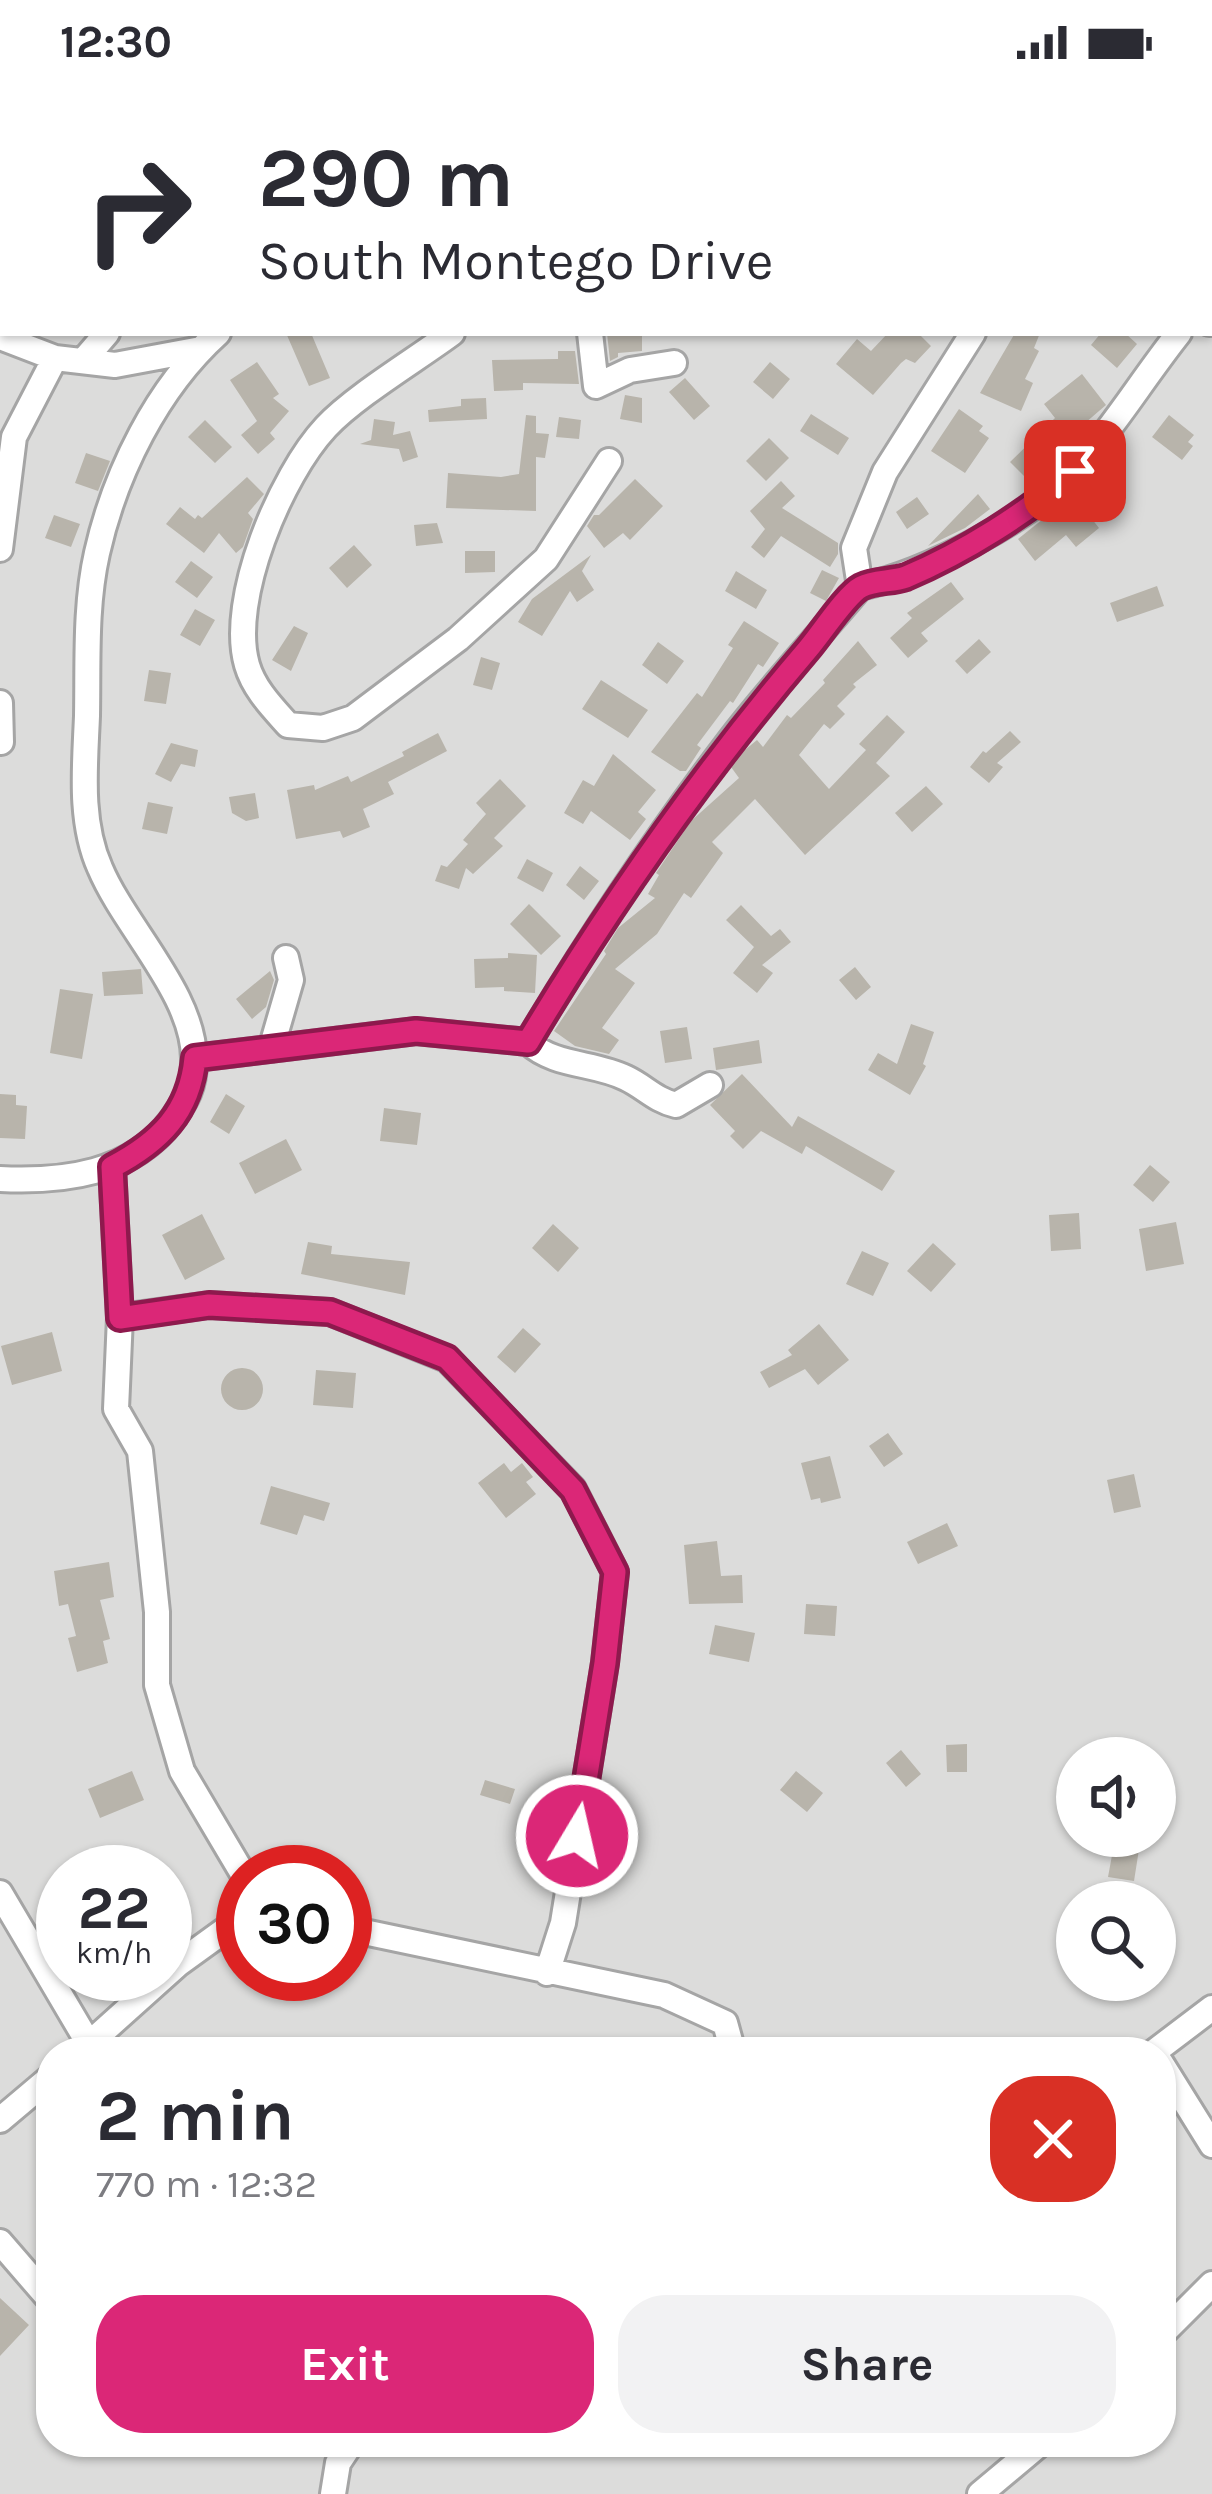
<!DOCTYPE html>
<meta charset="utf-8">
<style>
:root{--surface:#fff;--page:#f2f2f3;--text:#2b2b33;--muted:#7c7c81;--accent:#db2777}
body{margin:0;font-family:Karla,sans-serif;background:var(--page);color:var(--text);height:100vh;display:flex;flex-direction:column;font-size:45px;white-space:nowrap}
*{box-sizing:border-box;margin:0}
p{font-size:39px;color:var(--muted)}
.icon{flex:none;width:66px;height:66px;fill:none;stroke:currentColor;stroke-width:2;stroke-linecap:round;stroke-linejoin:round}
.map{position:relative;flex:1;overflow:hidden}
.side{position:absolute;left:36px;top:1953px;width:1140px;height:420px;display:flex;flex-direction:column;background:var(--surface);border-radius:48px;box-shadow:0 3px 9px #0004}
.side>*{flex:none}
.banner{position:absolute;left:0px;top:0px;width:1212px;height:252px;box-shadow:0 3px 9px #0004;background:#fff;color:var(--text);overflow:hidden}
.fabs{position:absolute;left:1056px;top:1653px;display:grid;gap:24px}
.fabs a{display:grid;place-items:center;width:120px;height:120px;border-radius:50%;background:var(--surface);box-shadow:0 3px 9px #0004;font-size:60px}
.speed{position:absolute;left:36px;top:1761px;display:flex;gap:24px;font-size:60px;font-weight:700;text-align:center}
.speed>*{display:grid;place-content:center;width:156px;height:156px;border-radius:50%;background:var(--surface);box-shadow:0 3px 9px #0004;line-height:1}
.speed small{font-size:30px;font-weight:400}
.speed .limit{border:18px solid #d22;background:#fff;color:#111}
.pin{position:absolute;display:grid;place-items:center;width:102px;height:102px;color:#fff;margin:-51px;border-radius:24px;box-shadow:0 6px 18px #0006}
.me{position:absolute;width:132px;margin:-66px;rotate:9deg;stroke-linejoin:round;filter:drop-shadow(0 0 9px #0008)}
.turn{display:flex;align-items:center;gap:42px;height:252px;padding:0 60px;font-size:54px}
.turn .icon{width:156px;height:156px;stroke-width:2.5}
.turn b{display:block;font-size:84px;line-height:102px}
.round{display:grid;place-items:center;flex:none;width:126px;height:126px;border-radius:48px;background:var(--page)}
.summary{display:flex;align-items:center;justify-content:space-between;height:204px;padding:0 60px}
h1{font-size:72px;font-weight:700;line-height:90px}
.button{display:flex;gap:24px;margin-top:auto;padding:24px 60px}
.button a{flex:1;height:138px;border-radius:48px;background:var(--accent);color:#fff;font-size:48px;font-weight:700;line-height:138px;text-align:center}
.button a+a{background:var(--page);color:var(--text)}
.status{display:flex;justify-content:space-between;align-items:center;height:84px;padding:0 60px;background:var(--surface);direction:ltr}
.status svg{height:33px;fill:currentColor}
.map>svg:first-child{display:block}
</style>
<div class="status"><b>12:30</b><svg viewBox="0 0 49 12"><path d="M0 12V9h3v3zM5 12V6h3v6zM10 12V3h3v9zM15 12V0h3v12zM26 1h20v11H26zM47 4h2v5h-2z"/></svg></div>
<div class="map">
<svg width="1212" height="2410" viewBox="0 0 1212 2410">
<rect width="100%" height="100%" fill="#efeee5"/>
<path fill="#dcdcdb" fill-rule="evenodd" d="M0 0H1212V2410H0ZM3 3H1209V249H3ZM1077 1674H1155V1752H1077ZM63 1788H165V1890H63ZM243 1788H345V1890H243ZM1077 1818H1155V1896H1077ZM51 1968H1161V2358H51Z"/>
<path fill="#b8b4ab" d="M286 249H311L330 294 309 302Z
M607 249H642V267L618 269V273L610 277Z
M888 249H918L931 262 915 279 906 275 901 279 873 311 836 280 857 255 871 267Z
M1015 249H1040L1034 264 1039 267 1025 295 1033 299 1021 327 980 309Z
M1101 249H1125L1137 260 1117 284 1091 261Z
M558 267H575L579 300 523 299V306L494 307 492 276 558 275Z
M257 278 279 310 273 314 289 327 270 349 275 355 258 370 241 351 257 337 230 296Z
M770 278 790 295 773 315 753 298Z
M1082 290 1106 321 1063 358 1068 363 1032 400 1010 378 1055 334 1044 320Z
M685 294 710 322 694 336 669 308Z
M625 311 642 314V339L620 335Z
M486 314 487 335 429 338 428 326 461 322V315Z
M959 325 983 342 979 347 989 354 965 389 931 367Z
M811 330 849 354 838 371 800 347Z
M526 331 536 332V349L549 350 545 374 536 373V427L446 424 448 389 501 393 519 390Z
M1169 331 1194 351 1188 358 1193 362 1182 376 1152 353Z
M559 333 581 336 579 355 556 353Z
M374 335 395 338 393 351 410 347 418 373 403 378 399 365 360 360 371 356Z
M205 336 232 363 215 379 188 353Z
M769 354 789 374 766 397 746 377Z
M86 369 110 377 98 407 75 399Z
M247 393 264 410 248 429 253 435 243 463 236 469 219 449 204 469 166 440 180 423 195 435 198 431 202 434Z
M635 395 663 422 630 456 623 449 604 464 587 442 594 431H599Z
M781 397 795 412 782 424 838 459V470L830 483 781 452 764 474 751 463 765 445 750 427Z
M978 410 990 425 965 444 928 462Z
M1073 411 1099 444 1076 463 1066 451 1035 477 1018 455Z
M917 413 929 430 907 445 896 428Z
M54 431 80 440 71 463 45 454Z
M437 439 443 459 416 462 414 441Z
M354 461 372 481 347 504 329 484Z
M465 467H495V488L465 489Z
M591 471 582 487 594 506 577 518 570 507 542 552 518 538 532 515Z
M191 477 213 493 197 514 175 498Z
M822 486 839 494 826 517 810 509Z
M736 487 767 506 756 525 725 507Z
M951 498 964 515 921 549 928 557 908 574 890 554 912 534 907 529Z
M1157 502 1164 522 1117 538 1110 519Z
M195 525 215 536 200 562 180 551Z
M744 537 779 559 763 583 758 580 733 619 730 617 697 661 701 664 686 687H680L651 668 697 609 702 613 733 564 728 561Z
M294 542 308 549 291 587 272 576Z
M979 555 991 568 967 590 955 577Z
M858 557 877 581 853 600 856 603 837 622 845 630 830 645 824 640 799 671 829 705 866 666 859 660 887 631 905 648 876 679 890 692 805 771 755 715 712 758 723 769 691 814 684 809 657 850 615 885 635 899 602 944 619 956 609 970 575 962 554 947 606 870 604 867 618 844 655 814 648 810 659 791 656 789 691 737 739 694 731 683 740 670 757 656 763 663 787 631 791 634 825 599 823 596Z
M658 558 684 577 667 600 642 581Z
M481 573 500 579 492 606 473 601Z
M149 586 171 589 166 620 144 617Z
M601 596 648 626 628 654 582 625Z
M1010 647 1021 658 997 679 1003 683 989 699 970 683 983 667 986 669Z
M438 649 447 667 388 698 394 710 363 725 370 743 343 754 340 747 296 755 287 706 314 701 315 706 348 692 351 698 404 672 402 668Z
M171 659 198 666 195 683 181 680 171 698 155 690Z
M613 670 656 706 638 728 646 735 630 756 591 727 583 740 564 729 583 696 594 702Z
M500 695 526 722 494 754 503 762 473 790 466 784 459 805 435 797 441 781 447 783 468 760 463 756 486 730 476 719Z
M926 702 943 720 912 748 895 729Z
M255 709 259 734 246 737 232 729 229 713Z
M148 718 173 723 167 750 142 745Z
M527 775 553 789 543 808 517 794Z
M580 782 599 797 584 816 566 801Z
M529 820 561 852 541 871 510 840Z
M741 821 771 852 780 845 791 858 762 881 773 889 757 909 733 889 754 863 726 836Z
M508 869 537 871 535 909 504 907V903L475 904 474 875 508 874Z
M855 883 871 903 856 916 839 896Z
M141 885 143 910 104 912 102 888Z
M270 887 274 896 266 923 252 935 236 915Z
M60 905 93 910 82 975 50 969Z
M911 940 934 948 923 980 926 982 910 1011 868 986 878 969 897 980Z
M687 943 692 975 665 979 660 947Z
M759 956 762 979 716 986 713 964Z
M742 990 792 1043 798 1032 895 1087 882 1107 806 1062 802 1070 761 1047 743 1065 730 1052 735 1047 710 1021Z
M0 1010 16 1011V1021L27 1022 25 1055 0 1054Z
M226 1010 245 1022 229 1050 210 1038Z
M384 1024 421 1029 417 1061 380 1057Z
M286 1055 302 1086 255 1110 239 1079Z
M1150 1081 1170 1098 1153 1118 1133 1101Z
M1079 1129 1081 1165 1051 1167 1049 1131Z
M202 1130 225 1175 185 1196 162 1151Z
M1176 1138 1184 1180 1146 1187 1139 1145Z
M553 1140 579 1164 558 1188 532 1164Z
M308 1158 332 1162 331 1170 410 1178 405 1211 301 1190Z
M933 1159 956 1180 931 1208 907 1187Z
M862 1167 889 1179 873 1212 846 1200Z
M819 1240 849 1276 818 1301 805 1285 769 1304 760 1288 792 1271 788 1266Z
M523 1244 541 1260 515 1289 497 1273Z
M52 1248 62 1287 12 1301 1 1262Z
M221 1305a21 21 0 1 1 42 0a21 21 0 1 1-42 0Z
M316 1286 356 1289 353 1324 313 1321Z
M888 1349 903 1370 884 1383 869 1362Z
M830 1372 841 1414 821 1419 820 1414 811 1416 801 1379Z
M504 1379 511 1388 522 1379 533 1393 526 1398 536 1410 506 1434 478 1399Z
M1134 1390 1141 1423 1114 1429 1107 1396Z
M271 1402 330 1419 324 1437 304 1431 297 1451 260 1440Z
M947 1439 958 1462 918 1480 907 1458Z
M717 1457 721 1492 742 1491 743 1519 689 1520 684 1461Z
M109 1478 114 1513 100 1516 110 1555 103 1557 108 1579 77 1588 68 1554 76 1552 68 1520 59 1522 54 1487Z
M806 1520 837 1522 835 1552 804 1550Z
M715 1541 755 1549 749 1578 709 1570Z
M967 1660V1688H947L946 1661Z
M901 1666 921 1690 906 1703 886 1679Z
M132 1687 144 1716 100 1734 88 1705Z
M796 1687 823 1709 807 1728 780 1706Z
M485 1696 515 1705 510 1720 480 1711Z
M1115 1755 1140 1759 1134 1797 1108 1793Z
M0 2214 29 2241 0 2272Z"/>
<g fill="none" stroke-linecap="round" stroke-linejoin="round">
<g stroke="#a5a5a5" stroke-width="30">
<path id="minor" d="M36 0 38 3
M968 0 969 3
M316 3 320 0
M748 3 758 0
M1209 239H1212
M452 249C417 275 355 312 326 343 281 391 228 516 247 581 254 605 272 623 288 641L323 644 353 634 458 555 546 475 609 377
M590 249 596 302 630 286 674 279
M0 253 55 274 115 281 201 265
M83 277 107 249
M0 465 14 353 55 274
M860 503C926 489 1033 434 1078 383 1115 341 1144 293 1179 249
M0 619 1 658
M528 958C555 983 594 978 626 994 645 1003 655 1016 676 1021L710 1001
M271 965 291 896 286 874
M195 974 416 947 528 958C590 854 656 754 729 658 770 604 817 554 860 503L854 464 885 388 973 249
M112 1083 120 1233 116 1325 140 1367 157 1528V1601L182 1687 243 1790
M0 1095C63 1098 132 1090 172 1036 186 1016 194 1003 194 978 196 912 125 844 100 784 79 737 85 682 87 632 88 578 85 522 97 469 115 389 157 304 218 249
M120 1233 209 1221 330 1228 447 1275 573 1405 615 1488 605 1579 563 1839 547 1889
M0 1809 89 1960
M345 1844 664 1911 725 1939 733 1968
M80 1968 178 1880 243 1833
M1154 1968 1212 1924
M1161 1979 1212 2061
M0 2036 51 1993
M0 2158 51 2217
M1161 2251 1212 2200
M333 2410 338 2379 352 2358
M980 2410 1042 2358"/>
</g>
<use href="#minor" stroke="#fff" stroke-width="24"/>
</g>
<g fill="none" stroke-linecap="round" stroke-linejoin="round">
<g stroke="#8e194d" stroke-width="30">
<path id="route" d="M577 1752 605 1579 615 1488 573 1406 447 1274 330 1228 209 1221 120 1234 112 1083C160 1058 190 1028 195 974L416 947 528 958C611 819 703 688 808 565 821 550 846 511 861 503 874 496 892 498 906 493 965 468 1027 429 1075 387"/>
</g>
<use href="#route" stroke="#db2777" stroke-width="21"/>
</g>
</svg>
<div class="fabs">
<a><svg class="icon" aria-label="sound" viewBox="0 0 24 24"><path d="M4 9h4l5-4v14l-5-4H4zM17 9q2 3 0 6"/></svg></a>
<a><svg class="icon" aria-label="search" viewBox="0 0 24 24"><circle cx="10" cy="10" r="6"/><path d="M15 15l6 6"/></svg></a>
</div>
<div class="speed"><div>22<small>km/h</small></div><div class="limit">30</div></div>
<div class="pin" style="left:1075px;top:387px;background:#d93025"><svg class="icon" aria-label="arrive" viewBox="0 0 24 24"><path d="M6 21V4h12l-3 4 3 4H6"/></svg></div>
<svg class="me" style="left:577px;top:1752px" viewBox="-20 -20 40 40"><circle r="17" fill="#db2777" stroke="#fff" stroke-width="3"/><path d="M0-11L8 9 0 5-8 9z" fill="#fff"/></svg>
<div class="banner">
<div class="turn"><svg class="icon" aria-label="right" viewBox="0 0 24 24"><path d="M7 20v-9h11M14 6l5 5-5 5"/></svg><div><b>290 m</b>South Montego Drive</div></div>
</div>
<section class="side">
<div class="summary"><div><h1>2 min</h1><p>770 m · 12:32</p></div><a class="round" style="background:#d93025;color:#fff"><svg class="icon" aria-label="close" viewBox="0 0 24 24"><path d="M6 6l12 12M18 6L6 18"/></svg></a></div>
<div class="button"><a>Exit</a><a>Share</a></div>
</section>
</div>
